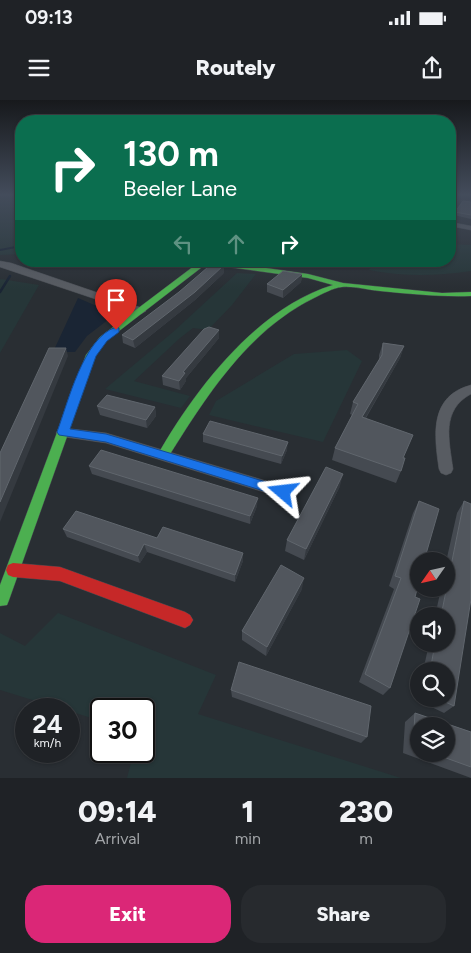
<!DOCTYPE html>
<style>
:root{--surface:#1f2226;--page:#272a2e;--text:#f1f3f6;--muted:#a1a4a7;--line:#3c3f43;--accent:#db2777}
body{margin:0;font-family:Figtree,sans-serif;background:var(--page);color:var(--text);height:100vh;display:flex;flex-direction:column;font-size:19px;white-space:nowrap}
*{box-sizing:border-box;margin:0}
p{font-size:16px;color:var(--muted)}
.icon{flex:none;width:28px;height:28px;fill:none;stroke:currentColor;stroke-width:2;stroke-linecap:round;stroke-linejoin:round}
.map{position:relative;height:678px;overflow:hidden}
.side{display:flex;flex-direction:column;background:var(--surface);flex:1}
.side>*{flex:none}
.guide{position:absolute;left:15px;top:15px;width:441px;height:152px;border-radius:20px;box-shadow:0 1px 4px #0004,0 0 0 1px var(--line);background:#0b6e4f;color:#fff;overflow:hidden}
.needle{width:32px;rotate:236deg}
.buttons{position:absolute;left:410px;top:452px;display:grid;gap:10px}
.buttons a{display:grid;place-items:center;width:45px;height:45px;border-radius:50%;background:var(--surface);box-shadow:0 1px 4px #0004,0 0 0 1px var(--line);font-size:25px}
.speed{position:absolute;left:15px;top:598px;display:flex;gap:10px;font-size:25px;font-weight:700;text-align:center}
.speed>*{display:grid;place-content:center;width:65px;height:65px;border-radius:50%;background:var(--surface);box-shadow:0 1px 4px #0004,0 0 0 1px var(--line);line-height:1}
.speed small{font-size:12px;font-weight:400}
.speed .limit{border:2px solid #111;border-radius:8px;background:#fff;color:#111}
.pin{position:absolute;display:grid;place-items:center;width:42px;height:42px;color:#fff;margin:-51px -21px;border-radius:50% 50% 50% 0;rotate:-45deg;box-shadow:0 0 5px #0007}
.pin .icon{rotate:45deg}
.me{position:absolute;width:55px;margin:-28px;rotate:287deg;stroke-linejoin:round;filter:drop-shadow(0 0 4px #0008)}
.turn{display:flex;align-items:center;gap:18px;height:105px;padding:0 25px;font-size:22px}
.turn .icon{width:65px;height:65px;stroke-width:2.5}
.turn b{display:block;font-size:35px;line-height:42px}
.lanes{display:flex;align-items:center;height:48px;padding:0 25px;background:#0003;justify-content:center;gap:25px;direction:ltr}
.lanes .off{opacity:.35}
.eta{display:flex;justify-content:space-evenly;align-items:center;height:85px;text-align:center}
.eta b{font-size:30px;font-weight:800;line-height:35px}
.action{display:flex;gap:10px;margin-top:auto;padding:10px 25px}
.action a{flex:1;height:58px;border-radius:20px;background:var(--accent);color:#fff;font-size:20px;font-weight:800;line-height:58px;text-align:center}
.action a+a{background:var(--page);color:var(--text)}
.status{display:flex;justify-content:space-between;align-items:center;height:35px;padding:0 25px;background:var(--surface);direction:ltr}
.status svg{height:14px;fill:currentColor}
header{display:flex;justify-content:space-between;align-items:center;height:65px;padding:0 25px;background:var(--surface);font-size:22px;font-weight:800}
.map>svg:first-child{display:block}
</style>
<div class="status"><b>09:13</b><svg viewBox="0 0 49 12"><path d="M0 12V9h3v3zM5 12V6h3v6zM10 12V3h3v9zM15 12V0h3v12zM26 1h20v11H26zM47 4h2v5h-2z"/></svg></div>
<header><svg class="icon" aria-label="menu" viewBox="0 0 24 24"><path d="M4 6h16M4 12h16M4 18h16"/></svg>Routely<svg class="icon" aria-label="share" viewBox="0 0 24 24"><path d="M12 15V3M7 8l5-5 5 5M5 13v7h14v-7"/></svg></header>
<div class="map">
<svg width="471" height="678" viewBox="0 0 471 678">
<rect width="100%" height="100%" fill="#292e33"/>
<path fill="#263638" d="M0 94H21V154L0 155Z
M450 144 471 145V171C437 176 403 177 369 170L374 161H450Z
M237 173 256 174 232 205 208 230 193 228 180 238 134 281 190 296 181 308 105 289 173 232Z
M1 179 39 185 0 253V180Z
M347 250 362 261 323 342 209 315 216 301 294 254Z
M58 513 216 575 198 614 401 678H127L134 651H144V609H101V621L69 611V609H62L0 590V533L25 546Z"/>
<path fill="#1a2534" d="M78 198 113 213V216L87 236 75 252H53Z"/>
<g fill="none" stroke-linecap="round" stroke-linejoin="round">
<path stroke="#1a2534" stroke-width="2" d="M0 150 21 146"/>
<path stroke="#1a2534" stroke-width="2.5" d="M0 192 10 176"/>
<g stroke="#464a50" stroke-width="1">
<path id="street" d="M450 122 471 126V130L450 126Z
M0 161 11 163 145 209 146 211 141 214 137 213 0 167Z
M471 285V294C441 310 449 340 453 369L451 373 446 375 441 373 439 369C434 335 429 296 471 285Z
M63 328 106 333 283 386 288 388 291 392 288 396 283 398 106 343 58 336 56 333 58 330Z"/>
</g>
<g stroke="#464a50" stroke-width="1">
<path id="fast" d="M198 161H218L308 174 343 183 442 193 471 192V196C440 197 411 194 380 191 368 190 354 186 342 187 333 188 322 194 314 198 247 231 205 298 167 359H159L157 356C195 289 257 208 333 185L308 178 206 164 106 241 96 255 9 500 7 505 0 506V485L86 255 100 237 198 163Z"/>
</g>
<g stroke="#464a50" stroke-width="1">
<path id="jam" d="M13 463 60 467 185 512 190 515 193 520 190 525 185 528 60 481 13 477 8 475 6 470 8 465Z"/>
</g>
<use href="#street" fill="#585c62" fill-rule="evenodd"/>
<use href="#fast" fill="#4caf50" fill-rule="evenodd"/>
<use href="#jam" fill="#c62828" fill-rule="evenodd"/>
</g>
<path fill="#454a51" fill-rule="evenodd" d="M471 102V119L454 115 455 112Z
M137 161H157L152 165Z
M224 173 195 200 135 248 123 243 122 235Z
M302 174 301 182 283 198 267 192V184Z
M219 230V238L186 278V281L180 290 163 285 162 276Z
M383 243 404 246 400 258 366 318 404 358 401 371 396 383 332 360 335 348 352 315 350 314 353 302 379 260V255Z
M97 306 155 307 156 316 147 328 100 315Z
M203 334 287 350 281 364 203 342Z
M89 366 257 406 250 424 92 374Z
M340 386 304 460 285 451 287 440Z
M419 401 390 588 383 595 359 582 394 489 389 486 413 413Z
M464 401 454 606 444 613 417 600 419 592V599H446V571H423L429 544H446V516H435L441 489H446V462L457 413Z
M63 429 157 438 243 461 235 482 147 452 140 463 67 437Z
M302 489 266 556 242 540V531Z
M231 590 367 637 361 643 232 597Z
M415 613 471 632V678L403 653 405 622ZM419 626 446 654H419Z"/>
<path fill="#353a40" d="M152 161H157L152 165Z
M224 165V173L195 200 135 248 133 240Z
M302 174 301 182 283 198V190Z
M219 230V238L186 278V281L180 290 179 281 183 272Z
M404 246 400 258 359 329 362 317Z
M66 248 68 256 0 422V402Z
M155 307 156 316 147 328 146 320Z
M288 342 287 350 281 364 282 356Z
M343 374 340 386 304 460 306 449Z
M258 398 257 406 250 424V416Z
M144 444 147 452 140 463 138 456Z
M243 453V461L235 482V475Z
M304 478 302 489 266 556 267 547Z"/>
<path fill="#51565d" stroke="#60666d" d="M463 101 471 102V115L455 112Z
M215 161 222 162 224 165 195 192 133 240 122 235 179 192Z
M283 171 302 174 283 190 267 184Z
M209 227 219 230 183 272 185 273 179 281 162 276 204 229Z
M383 243 404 246 362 317 413 335 403 358H405L401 371 335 348 358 304 353 302 382 255Z
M49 248H66L0 402V353Z
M107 295 155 307 146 320 97 306Z
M210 321 288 342 282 356 203 334Z
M101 350 258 398 250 416 89 366Z
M326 367 343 374 306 449 287 440Z
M419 401 439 409 424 461H419V482L415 497 420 499 390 588 365 574 401 478 395 476Z
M464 401 471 404V499L454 606 439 599H446V571H430L435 544H446V516H441Z
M76 411 157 438 163 427 243 453 235 475 144 444 138 456 63 429Z
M281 465 304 478 267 547 242 531Z
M239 562 371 606 367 637 231 590Z
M415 613 471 632V667L435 654H446V626H419V648L413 646Z"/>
<linearGradient id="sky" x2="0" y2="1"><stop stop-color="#17191c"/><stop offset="0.5" stop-color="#434c5b"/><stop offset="1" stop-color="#434c5b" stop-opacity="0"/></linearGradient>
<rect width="471" height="189" fill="url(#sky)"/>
<path fill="#1a73e8" stroke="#114b97" d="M116 227 119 228V232L107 241 96 256 70 329 106 334 283 387 287 388 289 392 287 395 283 397 106 342 59 335 57 332C68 303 83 238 116 227Z"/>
</svg>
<div class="buttons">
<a><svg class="needle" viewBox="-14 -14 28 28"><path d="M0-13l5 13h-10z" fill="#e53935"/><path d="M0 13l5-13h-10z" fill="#a1a4a7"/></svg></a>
<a><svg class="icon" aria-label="sound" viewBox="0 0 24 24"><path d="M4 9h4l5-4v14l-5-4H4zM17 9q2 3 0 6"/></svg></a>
<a><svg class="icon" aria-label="search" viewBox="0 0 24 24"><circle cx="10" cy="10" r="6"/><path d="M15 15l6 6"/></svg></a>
<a><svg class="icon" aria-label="layers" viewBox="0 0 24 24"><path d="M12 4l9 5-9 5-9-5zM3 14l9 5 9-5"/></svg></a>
</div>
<div class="speed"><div>24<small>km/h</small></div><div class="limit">30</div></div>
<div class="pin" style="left:116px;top:230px;background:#d93025"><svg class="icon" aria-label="arrive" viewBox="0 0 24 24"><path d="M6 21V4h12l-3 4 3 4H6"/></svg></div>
<svg class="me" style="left:283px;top:392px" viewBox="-20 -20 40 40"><path d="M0-17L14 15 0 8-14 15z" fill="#1a73e8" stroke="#fff" stroke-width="4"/></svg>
<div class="guide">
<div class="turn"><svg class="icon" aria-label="right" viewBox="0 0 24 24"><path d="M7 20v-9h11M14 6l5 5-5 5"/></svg><div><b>130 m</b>Beeler Lane</div></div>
<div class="lanes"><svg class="icon off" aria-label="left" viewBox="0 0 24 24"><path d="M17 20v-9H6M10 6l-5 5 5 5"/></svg><svg class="icon off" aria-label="ahead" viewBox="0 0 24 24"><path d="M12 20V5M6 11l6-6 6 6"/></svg><svg class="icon" aria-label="right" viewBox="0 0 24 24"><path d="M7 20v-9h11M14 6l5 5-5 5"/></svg></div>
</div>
</div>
<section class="side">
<div class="eta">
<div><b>09:14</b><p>Arrival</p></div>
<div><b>1</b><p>min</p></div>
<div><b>230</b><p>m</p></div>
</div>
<div class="action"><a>Exit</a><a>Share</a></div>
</section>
